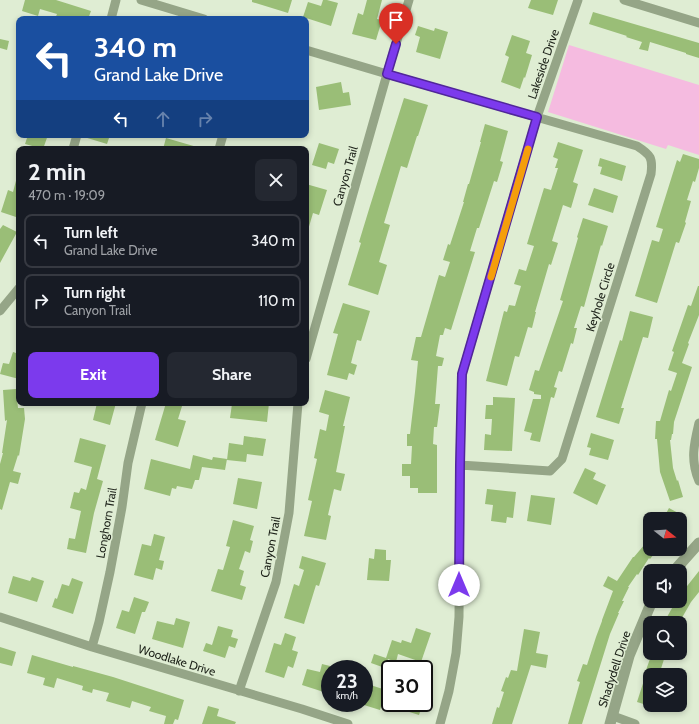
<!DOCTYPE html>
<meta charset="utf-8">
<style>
:root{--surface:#171b24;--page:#242831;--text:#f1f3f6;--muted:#9ea1a6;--line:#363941;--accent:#7c3aed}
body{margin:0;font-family:Cabin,sans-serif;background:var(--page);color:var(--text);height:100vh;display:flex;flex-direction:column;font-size:15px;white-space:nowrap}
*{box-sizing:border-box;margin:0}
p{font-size:13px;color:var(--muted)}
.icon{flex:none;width:22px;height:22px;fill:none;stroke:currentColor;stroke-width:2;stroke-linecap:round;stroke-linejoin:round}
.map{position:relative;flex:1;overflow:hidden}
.drawer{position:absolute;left:16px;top:146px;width:293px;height:260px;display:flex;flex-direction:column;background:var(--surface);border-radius:8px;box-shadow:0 2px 6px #0003}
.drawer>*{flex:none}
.top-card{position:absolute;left:16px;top:16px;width:293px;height:122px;border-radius:8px;box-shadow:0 2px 6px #0003;background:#1a4fa0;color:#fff;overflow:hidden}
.needle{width:26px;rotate:107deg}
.controls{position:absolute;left:643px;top:512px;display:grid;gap:8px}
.controls a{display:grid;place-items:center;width:44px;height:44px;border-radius:8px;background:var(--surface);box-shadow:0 2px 6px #0003;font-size:20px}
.speed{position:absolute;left:321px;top:660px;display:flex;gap:8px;font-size:20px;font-weight:700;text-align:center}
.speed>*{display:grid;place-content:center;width:52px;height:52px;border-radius:50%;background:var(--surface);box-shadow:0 2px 6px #0003;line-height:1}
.speed small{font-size:10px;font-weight:400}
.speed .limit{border:2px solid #111;border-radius:6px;background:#fff;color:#111}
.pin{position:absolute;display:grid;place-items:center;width:34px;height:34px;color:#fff;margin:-41px -17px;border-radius:50% 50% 50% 0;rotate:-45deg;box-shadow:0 0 4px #0007}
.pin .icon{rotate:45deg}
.me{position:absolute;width:44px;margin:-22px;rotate:0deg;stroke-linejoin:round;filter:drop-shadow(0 0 3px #0008)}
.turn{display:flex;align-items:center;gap:14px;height:84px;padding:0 12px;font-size:18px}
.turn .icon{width:52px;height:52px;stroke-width:2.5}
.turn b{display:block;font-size:28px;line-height:34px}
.lanes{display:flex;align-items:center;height:38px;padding:0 12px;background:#0003;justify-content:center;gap:20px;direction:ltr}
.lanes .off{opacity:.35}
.round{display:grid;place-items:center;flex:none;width:42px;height:42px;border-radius:8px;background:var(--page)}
.headline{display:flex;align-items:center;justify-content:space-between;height:68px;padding:0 12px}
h1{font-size:24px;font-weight:700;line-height:30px}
.primary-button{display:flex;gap:8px;margin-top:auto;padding:8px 12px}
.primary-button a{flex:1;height:46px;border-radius:8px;background:var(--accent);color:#fff;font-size:16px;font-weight:700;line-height:46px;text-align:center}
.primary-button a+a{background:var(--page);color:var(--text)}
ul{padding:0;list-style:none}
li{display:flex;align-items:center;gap:12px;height:54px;margin:0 8px 6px;padding:0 4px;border:2px solid var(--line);border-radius:8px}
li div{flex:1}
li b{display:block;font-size:15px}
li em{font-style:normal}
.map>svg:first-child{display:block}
</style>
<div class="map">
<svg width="699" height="724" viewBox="0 0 699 724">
<rect width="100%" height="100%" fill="#dfedd3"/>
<path fill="#f5bbe0" d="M569 45 699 85V155L668 145 666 149 548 112Z"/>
<path fill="#9abe77" d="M25 0H56L91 11 88 19H55L57 14 40 9 38 16 22 11Z
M252 0H292L288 13 252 2Z
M323 0H327L338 3 331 26 303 17 308 2 321 6Z
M367 0H382L377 19 382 20 376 40 352 34 358 13 363 15Z
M531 0H558L553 15 528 8Z
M593 12 699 43V58L686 54V53L650 42 648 51 639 49 642 42 626 37 627 36 589 24Z
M418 26 434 31 435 28 448 32 440 59 416 52 420 37 415 35Z
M512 35 530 41 526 53 532 55 525 78 524 77 520 89 501 82 509 57 505 55Z
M0 39 9 41 7 50 0 48Z
M341 82 343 93 349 92 351 105 319 110 316 87Z
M404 98 428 105 418 136H417L407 168 401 166 384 223 390 225 379 262 387 265 378 295 348 285 361 243 359 242 370 206Z
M485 124 508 131 500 161 503 162 497 182 494 181 479 228H477L470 251 475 252 451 330 445 328 443 335H440L436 356 444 358 442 366H438L435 404H440L437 427H434L433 444 437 445V493H418V488H410V476H402V464H411L412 446H407V434H410L415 392 418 361 411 360 416 337H421L439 275 445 277 450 262 443 260 448 244 450 245 464 202H463L468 184H469L481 142H480Z
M28 135H48L43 149 25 144Z
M84 135H110L107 144 84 137Z
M166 138 197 147 196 149H163Z
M558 142 583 150 573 182 578 184 571 208 563 205 552 241 558 243 551 265 549 264 535 312H536L532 328 528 327 519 357 515 356 507 386 486 381 504 311 507 312 509 305 515 306 521 286 514 284 519 269 526 271 534 246 527 244 544 188 551 190 558 168H555L558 159 553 157Z
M319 143 339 149 334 164 328 162 326 169 312 165Z
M683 154 699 159V168L695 182 693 181 687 200 691 201 685 222 686 223 679 243 676 242 657 303 635 296 652 240 659 242 663 229 656 227 677 160 680 162Z
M600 158 626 166 622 181 600 174 602 167 598 166Z
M17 177H19V218L1 212 8 190 13 192Z
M306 184 327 190 319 215 313 213 308 230H306Z
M594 188 618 196 613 213 588 205Z
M583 218 608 226 602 246 601 245 584 307 581 306 574 328H577L573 344 571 343 562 372 559 371 554 387 557 388 554 398 551 397 540 442 530 440 532 433 524 431 533 399H541V395L534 394V392L529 390 535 370 539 371 563 301 560 300 578 238 577 237Z
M3 225 17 232 0 263V229Z
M698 286H699V315L688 343 689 344 682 363 692 367 674 422 673 434H672L671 440H670L673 468 677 481 678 480 683 497 670 501 660 472 657 439H655L656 421H660L669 390 671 391 677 373 668 370 674 352 672 351 688 305 691 306Z
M343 303 370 311 361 341 357 340 351 363 357 365 354 375 349 373 347 380 327 375 338 334 333 333Z
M630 311 653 317 648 338 643 337 621 408H624L619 424 596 417 620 340 622 341Z
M13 352 19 354V379L0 374 3 363 9 364Z
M16 389 18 408H24L25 419 19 456 18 455 13 471 21 473 18 484 10 482 2 510 0 509V464L3 453H2L7 420 5 421 3 390Z
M325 390 350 397 343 426H345L336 472 345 474 341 491 334 489 328 515 331 516 326 540 304 536 312 501 308 500 317 459 314 458 320 429 326 431 329 415 319 412Z
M493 397 515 398 512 451 484 450 485 434 491 435 492 419H485L486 405H493Z
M97 403H116L110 425 93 420Z
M166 403H183L178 419 186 421 178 447 155 440Z
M247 403H269L267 422 230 418 232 404 247 406Z
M591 433 614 440 608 460 589 455 591 448 587 447Z
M244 436 266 439 263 456 247 454 246 462 227 460 229 443 243 445Z
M80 438 106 445 97 479 103 481 94 513 86 553 67 549 69 538 75 539 81 511 70 508 74 492 79 493 81 488 86 490 92 467 74 462Z
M193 455 212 460 213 457 227 459 225 470 202 467 199 480H195L192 489 177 486 176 489 172 488 170 496 144 489 151 459 190 469Z
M585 468 596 473 593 479 606 485 597 505 573 493Z
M238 478 262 482 257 509 233 504Z
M487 489 516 492 513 518 507 517 506 523 491 521 493 505 485 504Z
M531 495 555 498 551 525 527 521Z
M669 508 680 514 678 519H663Z
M233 520 254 526 250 540 253 541 250 553 245 551 239 569 244 571 240 585 246 587 242 600 211 591 218 569 223 570 230 547 226 546Z
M154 534 165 537 159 560 164 561 162 570 156 568 153 580 134 575 142 544 151 546Z
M650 538V549H658L650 559 649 558 638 575 637 574 628 587H629L622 601H624L618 613H619L610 634 582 724H568L580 682 577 681 583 664 587 665 596 637 602 621V620L613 591 603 586 608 576 617 581 633 557H634Z
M375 549 386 550V560H391L389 581 367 580 369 558 374 559Z
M302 556 326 563 319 586 316 585 304 624 284 618 294 584 299 586 304 570 299 568Z
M699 571V592L691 602 679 623H677L667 617 676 601H680V595Z
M13 576 30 581 32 577 44 581 37 602 8 593Z
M72 578 83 582 73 614 52 607 55 598 57 599 62 584 69 586Z
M134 597 149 602 145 612H142L135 634 116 628 122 610 129 612Z
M176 618 190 622 183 648 152 639 157 621 174 625Z
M218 626 233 630 231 637 238 639 235 648 229 646 225 658 203 651 206 643 212 645Z
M416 628 431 633 421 662 398 654 396 662 388 659 385 668 371 663 374 654 386 658 392 640 401 643 402 640 411 643Z
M524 629 540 632 536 653 548 655 546 668 531 665 512 724H492L497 707 499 708 504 692 501 691 506 677 508 678 511 670 517 671Z
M285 633 296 637 292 650 298 652 293 668 288 666 284 678 265 672 274 643 281 645Z
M0 647 16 652 12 666 0 663Z
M652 653H655L665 656 659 675H650V706L637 702 646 674 645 673Z
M32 655 73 667V666L113 677 184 700 178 720 175 719 173 724H164L166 716 149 711 151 707 132 701 130 708 106 701 109 693 93 689 92 693 82 690 83 686 57 678 54 688 43 685 45 678 27 673Z
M322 664 330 666V694L302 685 307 669 320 672Z
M364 683 386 690 380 710 364 705Z
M388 703H423L419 715 387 705Z
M208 706 219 709 217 716 236 722 235 724H202Z"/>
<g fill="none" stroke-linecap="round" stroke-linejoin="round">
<path stroke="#95a587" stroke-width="9" d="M141 0 204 19
M624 0 699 23
M111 19 116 0
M306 50 387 74 637 146C651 155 653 158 651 174L562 459 550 471 460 465
M73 149 77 135
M219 149 223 135
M0 311 19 288
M306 359 387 74 409 0
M699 423C694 444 690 460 699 481
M0 617 92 647 302 709 348 724
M92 647 99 622 110 572 122 507 128 463 142 403
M239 691 276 582 289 513 298 403
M613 716 635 724
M440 724 449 691 456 653 459 617 460 465 462 374 537 117 578 0"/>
<path stroke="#95a587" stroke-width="11" d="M674 571 699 543
M610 724 629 656 652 601"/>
</g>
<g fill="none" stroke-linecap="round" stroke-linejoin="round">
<g stroke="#51269a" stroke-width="10">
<path id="route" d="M396 44 387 74 537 117 462 374 460 465 459 585"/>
</g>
<use href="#route" stroke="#7c3aed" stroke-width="7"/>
<path stroke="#f59e0b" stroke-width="7" d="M491 277 528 149"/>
</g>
<g text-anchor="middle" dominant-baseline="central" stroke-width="3" stroke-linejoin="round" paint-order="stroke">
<g font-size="12" fill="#1c2118" stroke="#dfedd3">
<text transform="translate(543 64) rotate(-71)">Lakeside Drive</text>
<text transform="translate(345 176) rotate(-74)">Canyon Trail</text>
<text transform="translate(600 297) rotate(-73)">Keyhole Circle</text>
<text transform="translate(106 523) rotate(-80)">Longhorn Trail</text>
<text transform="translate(270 547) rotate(-79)">Canyon Trail</text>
<text transform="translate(177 660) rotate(17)">Woodlake Drive</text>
<text transform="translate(614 669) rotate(-72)">Shadydell Drive</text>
</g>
</g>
</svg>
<div class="controls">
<a><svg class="needle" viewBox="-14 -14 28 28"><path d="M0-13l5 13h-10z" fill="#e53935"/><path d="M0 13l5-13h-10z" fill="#9ea1a6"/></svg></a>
<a><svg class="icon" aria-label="sound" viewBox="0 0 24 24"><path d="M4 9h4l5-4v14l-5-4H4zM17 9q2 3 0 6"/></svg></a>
<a><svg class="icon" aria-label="search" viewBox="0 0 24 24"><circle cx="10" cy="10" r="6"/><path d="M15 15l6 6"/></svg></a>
<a><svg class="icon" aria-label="layers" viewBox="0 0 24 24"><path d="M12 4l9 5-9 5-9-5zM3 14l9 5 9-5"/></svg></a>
</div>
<div class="speed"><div>23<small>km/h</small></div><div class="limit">30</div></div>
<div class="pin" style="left:396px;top:44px;background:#d93025"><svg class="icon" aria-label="arrive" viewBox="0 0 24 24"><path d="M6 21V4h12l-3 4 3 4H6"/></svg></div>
<svg class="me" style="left:459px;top:585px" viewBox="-20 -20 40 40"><circle r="19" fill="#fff"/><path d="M0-13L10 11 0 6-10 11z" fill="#7c3aed"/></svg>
<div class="top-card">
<div class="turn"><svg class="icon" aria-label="left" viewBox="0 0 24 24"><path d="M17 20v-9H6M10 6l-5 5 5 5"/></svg><div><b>340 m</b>Grand Lake Drive</div></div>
<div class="lanes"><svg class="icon" aria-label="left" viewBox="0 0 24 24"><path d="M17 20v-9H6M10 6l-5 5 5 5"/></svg><svg class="icon off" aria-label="ahead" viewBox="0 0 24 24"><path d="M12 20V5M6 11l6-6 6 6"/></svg><svg class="icon off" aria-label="right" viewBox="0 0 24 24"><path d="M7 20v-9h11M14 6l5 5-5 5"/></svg></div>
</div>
<section class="drawer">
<div class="headline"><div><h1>2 min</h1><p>470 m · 19:09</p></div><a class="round"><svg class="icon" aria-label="close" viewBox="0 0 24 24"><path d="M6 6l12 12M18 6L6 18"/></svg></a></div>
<ul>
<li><svg class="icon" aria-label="left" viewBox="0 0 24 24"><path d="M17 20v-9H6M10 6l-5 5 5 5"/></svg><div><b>Turn left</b><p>Grand Lake Drive</p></div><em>340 m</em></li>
<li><svg class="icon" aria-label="right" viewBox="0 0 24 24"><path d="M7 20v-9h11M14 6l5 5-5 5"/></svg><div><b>Turn right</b><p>Canyon Trail</p></div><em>110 m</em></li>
</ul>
<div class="primary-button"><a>Exit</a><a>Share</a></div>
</section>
</div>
